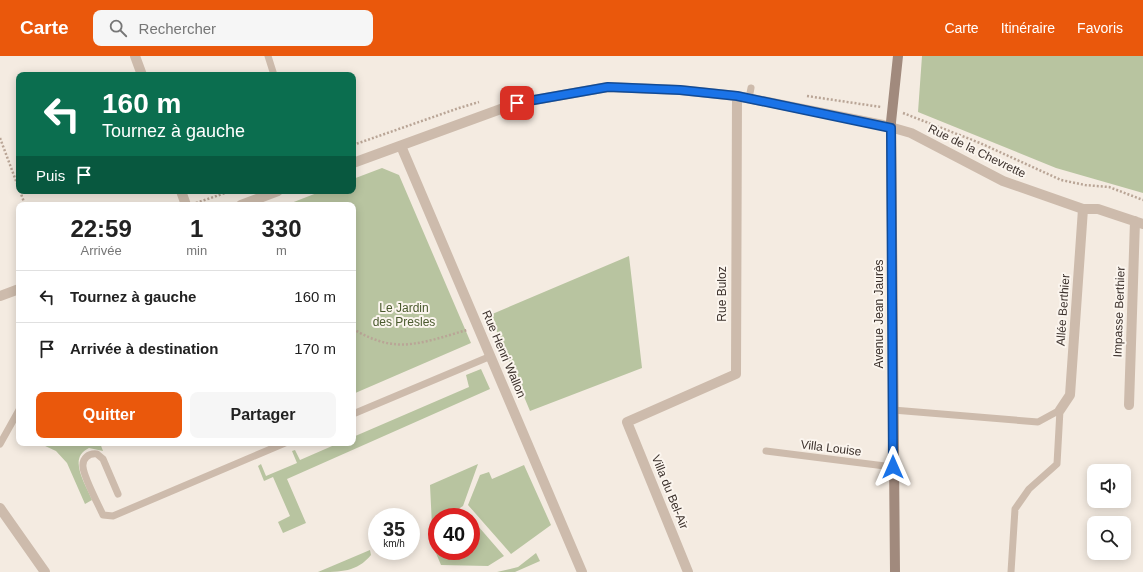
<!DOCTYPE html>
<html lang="fr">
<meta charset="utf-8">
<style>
:root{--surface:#fff;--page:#f6f6f6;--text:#222;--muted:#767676;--line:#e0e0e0;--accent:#ea580c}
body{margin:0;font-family:Arial,sans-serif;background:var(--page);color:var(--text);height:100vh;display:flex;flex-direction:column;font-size:15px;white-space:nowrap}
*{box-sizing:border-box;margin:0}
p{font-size:13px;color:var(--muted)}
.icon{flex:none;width:22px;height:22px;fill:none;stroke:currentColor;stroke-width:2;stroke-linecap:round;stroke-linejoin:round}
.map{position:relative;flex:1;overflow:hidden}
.details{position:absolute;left:16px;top:146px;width:340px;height:244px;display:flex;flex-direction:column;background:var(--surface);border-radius:8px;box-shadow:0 2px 10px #0003}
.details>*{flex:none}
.guide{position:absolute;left:16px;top:16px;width:340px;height:122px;border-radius:8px;box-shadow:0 2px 10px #0003;background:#0b6e4f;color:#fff;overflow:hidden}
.controls{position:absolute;left:1087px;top:408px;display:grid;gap:8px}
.controls a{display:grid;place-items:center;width:44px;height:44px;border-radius:8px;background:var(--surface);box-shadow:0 2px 10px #0003;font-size:20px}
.speed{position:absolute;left:368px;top:452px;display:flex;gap:8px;font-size:20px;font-weight:700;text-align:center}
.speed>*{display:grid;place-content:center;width:52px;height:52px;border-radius:50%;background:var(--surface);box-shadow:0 2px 10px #0003;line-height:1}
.speed small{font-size:10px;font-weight:400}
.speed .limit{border:6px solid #d22;background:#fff;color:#111}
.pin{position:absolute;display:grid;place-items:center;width:34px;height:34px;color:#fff;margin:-17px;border-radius:8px;box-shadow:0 2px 6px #0006}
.me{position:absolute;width:44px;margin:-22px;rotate:0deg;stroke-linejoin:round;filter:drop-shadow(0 0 3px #0008)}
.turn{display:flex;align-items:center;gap:14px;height:84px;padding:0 20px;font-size:18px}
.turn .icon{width:52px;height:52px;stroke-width:2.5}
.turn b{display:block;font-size:28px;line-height:34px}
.then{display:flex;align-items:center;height:38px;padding:0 20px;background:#0003;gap:8px;font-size:15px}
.eta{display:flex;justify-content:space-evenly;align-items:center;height:68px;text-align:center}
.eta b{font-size:24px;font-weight:800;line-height:28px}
.button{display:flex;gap:8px;margin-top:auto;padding:8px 20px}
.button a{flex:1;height:46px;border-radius:8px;background:var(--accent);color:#fff;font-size:16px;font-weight:800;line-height:46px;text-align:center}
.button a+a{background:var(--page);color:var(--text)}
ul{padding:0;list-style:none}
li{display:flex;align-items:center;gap:12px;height:52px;padding:0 20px;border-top:1px solid var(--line)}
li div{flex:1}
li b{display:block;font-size:15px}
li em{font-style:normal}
header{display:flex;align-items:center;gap:24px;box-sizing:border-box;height:56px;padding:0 20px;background:var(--accent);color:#fff}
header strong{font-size:19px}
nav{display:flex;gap:22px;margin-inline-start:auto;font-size:14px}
.search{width:280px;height:36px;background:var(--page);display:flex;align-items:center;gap:10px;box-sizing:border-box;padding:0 14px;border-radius:8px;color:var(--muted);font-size:15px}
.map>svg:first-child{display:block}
</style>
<header>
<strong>Carte</strong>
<div class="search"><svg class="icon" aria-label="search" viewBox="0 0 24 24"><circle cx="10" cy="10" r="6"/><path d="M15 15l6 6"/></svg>Rechercher</div>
<nav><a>Carte</a><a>Itinéraire</a><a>Favoris</a></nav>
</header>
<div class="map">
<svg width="1143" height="516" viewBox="0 0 1143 516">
<rect width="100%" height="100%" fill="#f4ebe1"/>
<path fill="#b8c4a0" d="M922 0H1143V137L1056 112 918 56Z
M382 112 399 119 471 287 353 338V149H286L322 135H353V123Z
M629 200 642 312 530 355 490 259Z
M481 313 490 333 287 423 306 467 283 477 278 466 290 460 273 421 264 425 258 410 261 408 266 420 297 407 292 395 295 394 300 404 339 387H353V381L469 331 466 319Z
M42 387H100L103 395 89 392C67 402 86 428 92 444L85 448 67 407 56 395 43 389Z
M478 408 463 450 446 461H437V466L432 470 430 429Z
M524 409 551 469 511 498 468 449 480 419 489 416 492 423Z
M471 462 504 500 488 510 441 509 428 478 437 473V495H471Z
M370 494 371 499C357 516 341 516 318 516Z
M536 497 540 505 515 516H497L518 511Z"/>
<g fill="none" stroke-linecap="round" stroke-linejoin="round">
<path stroke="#b9a596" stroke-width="2.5" stroke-dasharray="2 2" stroke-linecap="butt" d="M807 40 881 51
M903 57 980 87 1061 124 1085 129 1109 131 1143 144
M0 82 19 133
M353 89 459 52 479 46
M20 135 25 149
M196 147 231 135
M353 273C365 280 380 287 394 288 416 291 445 280 467 274"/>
<path stroke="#cdbbac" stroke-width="7" d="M268 0 274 19
M749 42 751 32
M893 354 1038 366 1060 354
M353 358 491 300
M0 388 19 354
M766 395 893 411
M118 438 103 403 97 398C89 397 82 402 83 411 84 422 98 448 103 459L113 460 285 387
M1011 516 1015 453 1029 433 1057 408 1060 354"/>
<path stroke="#cdbbac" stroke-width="10" d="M135 0 142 19
M401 90 582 516
M353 107 517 47 608 31 680 34 737 40 883 69 911 77 1003 125 1083 153H1098L1143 168
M181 135 186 149
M241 149 278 135
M0 240 19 233
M1129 349 1135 165
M1060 354 1070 339 1083 153
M0 452 45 516
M688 516 627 366 736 318 737 40"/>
<path stroke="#a18a7d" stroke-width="10" d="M895 516 891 66 898 0"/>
</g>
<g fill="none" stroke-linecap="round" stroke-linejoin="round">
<g stroke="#114b97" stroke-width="10">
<path id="route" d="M517 47 608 31 680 34 737 40 891 72 893 411"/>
</g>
<use href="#route" stroke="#1a73e8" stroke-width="7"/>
</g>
<g text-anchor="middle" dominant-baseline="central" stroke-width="4" stroke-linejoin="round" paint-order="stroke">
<g font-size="12" fill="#3b302b" stroke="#fbf5ee">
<text transform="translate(977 95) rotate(26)">Rue de la Chevrette</text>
<text transform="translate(722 238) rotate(-90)">Rue Buloz</text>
<text transform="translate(1063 254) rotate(-86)">Allée Berthier</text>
<text transform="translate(1119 256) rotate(-88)">Impasse Berthier</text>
<text transform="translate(879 258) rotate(-90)">Avenue Jean Jaurès</text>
<text transform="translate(504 298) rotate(67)">Rue Henri Wallon</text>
<text transform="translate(831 392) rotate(7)">Villa Louise</text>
<text transform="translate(670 436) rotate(68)">Villa du Bel-Air</text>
</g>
<g font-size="12" fill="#4a5a2e" stroke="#fbf5ee">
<text x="404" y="252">Le Jardin<tspan x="404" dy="14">des Presles</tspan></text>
</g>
</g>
</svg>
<div class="controls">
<a><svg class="icon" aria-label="sound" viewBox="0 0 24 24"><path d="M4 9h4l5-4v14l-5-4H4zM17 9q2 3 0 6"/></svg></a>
<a><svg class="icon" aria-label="search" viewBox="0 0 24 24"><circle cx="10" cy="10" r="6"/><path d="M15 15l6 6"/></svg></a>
</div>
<div class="speed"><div>35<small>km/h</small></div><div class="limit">40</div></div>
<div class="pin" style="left:517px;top:47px;background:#d93025"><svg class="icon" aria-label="arrive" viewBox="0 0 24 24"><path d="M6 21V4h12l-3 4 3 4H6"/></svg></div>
<svg class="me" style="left:893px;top:411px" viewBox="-20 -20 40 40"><path d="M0-17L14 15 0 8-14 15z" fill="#1a73e8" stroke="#fff" stroke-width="4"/></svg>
<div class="guide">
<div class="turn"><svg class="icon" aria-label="left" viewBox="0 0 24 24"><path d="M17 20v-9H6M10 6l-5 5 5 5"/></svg><div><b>160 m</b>Tournez à gauche</div></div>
<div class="then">Puis<svg class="icon" aria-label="arrive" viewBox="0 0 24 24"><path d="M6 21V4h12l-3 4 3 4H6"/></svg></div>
</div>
<section class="details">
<div class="eta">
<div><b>22:59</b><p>Arrivée</p></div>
<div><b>1</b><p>min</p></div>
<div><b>330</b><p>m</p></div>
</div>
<ul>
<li><svg class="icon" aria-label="left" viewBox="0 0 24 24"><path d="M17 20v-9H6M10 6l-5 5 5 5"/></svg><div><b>Tournez à gauche</b></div><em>160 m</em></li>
<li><svg class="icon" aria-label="arrive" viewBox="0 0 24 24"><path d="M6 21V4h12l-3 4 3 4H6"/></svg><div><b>Arrivée à destination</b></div><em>170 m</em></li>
</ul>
<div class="button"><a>Quitter</a><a>Partager</a></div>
</section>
</div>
